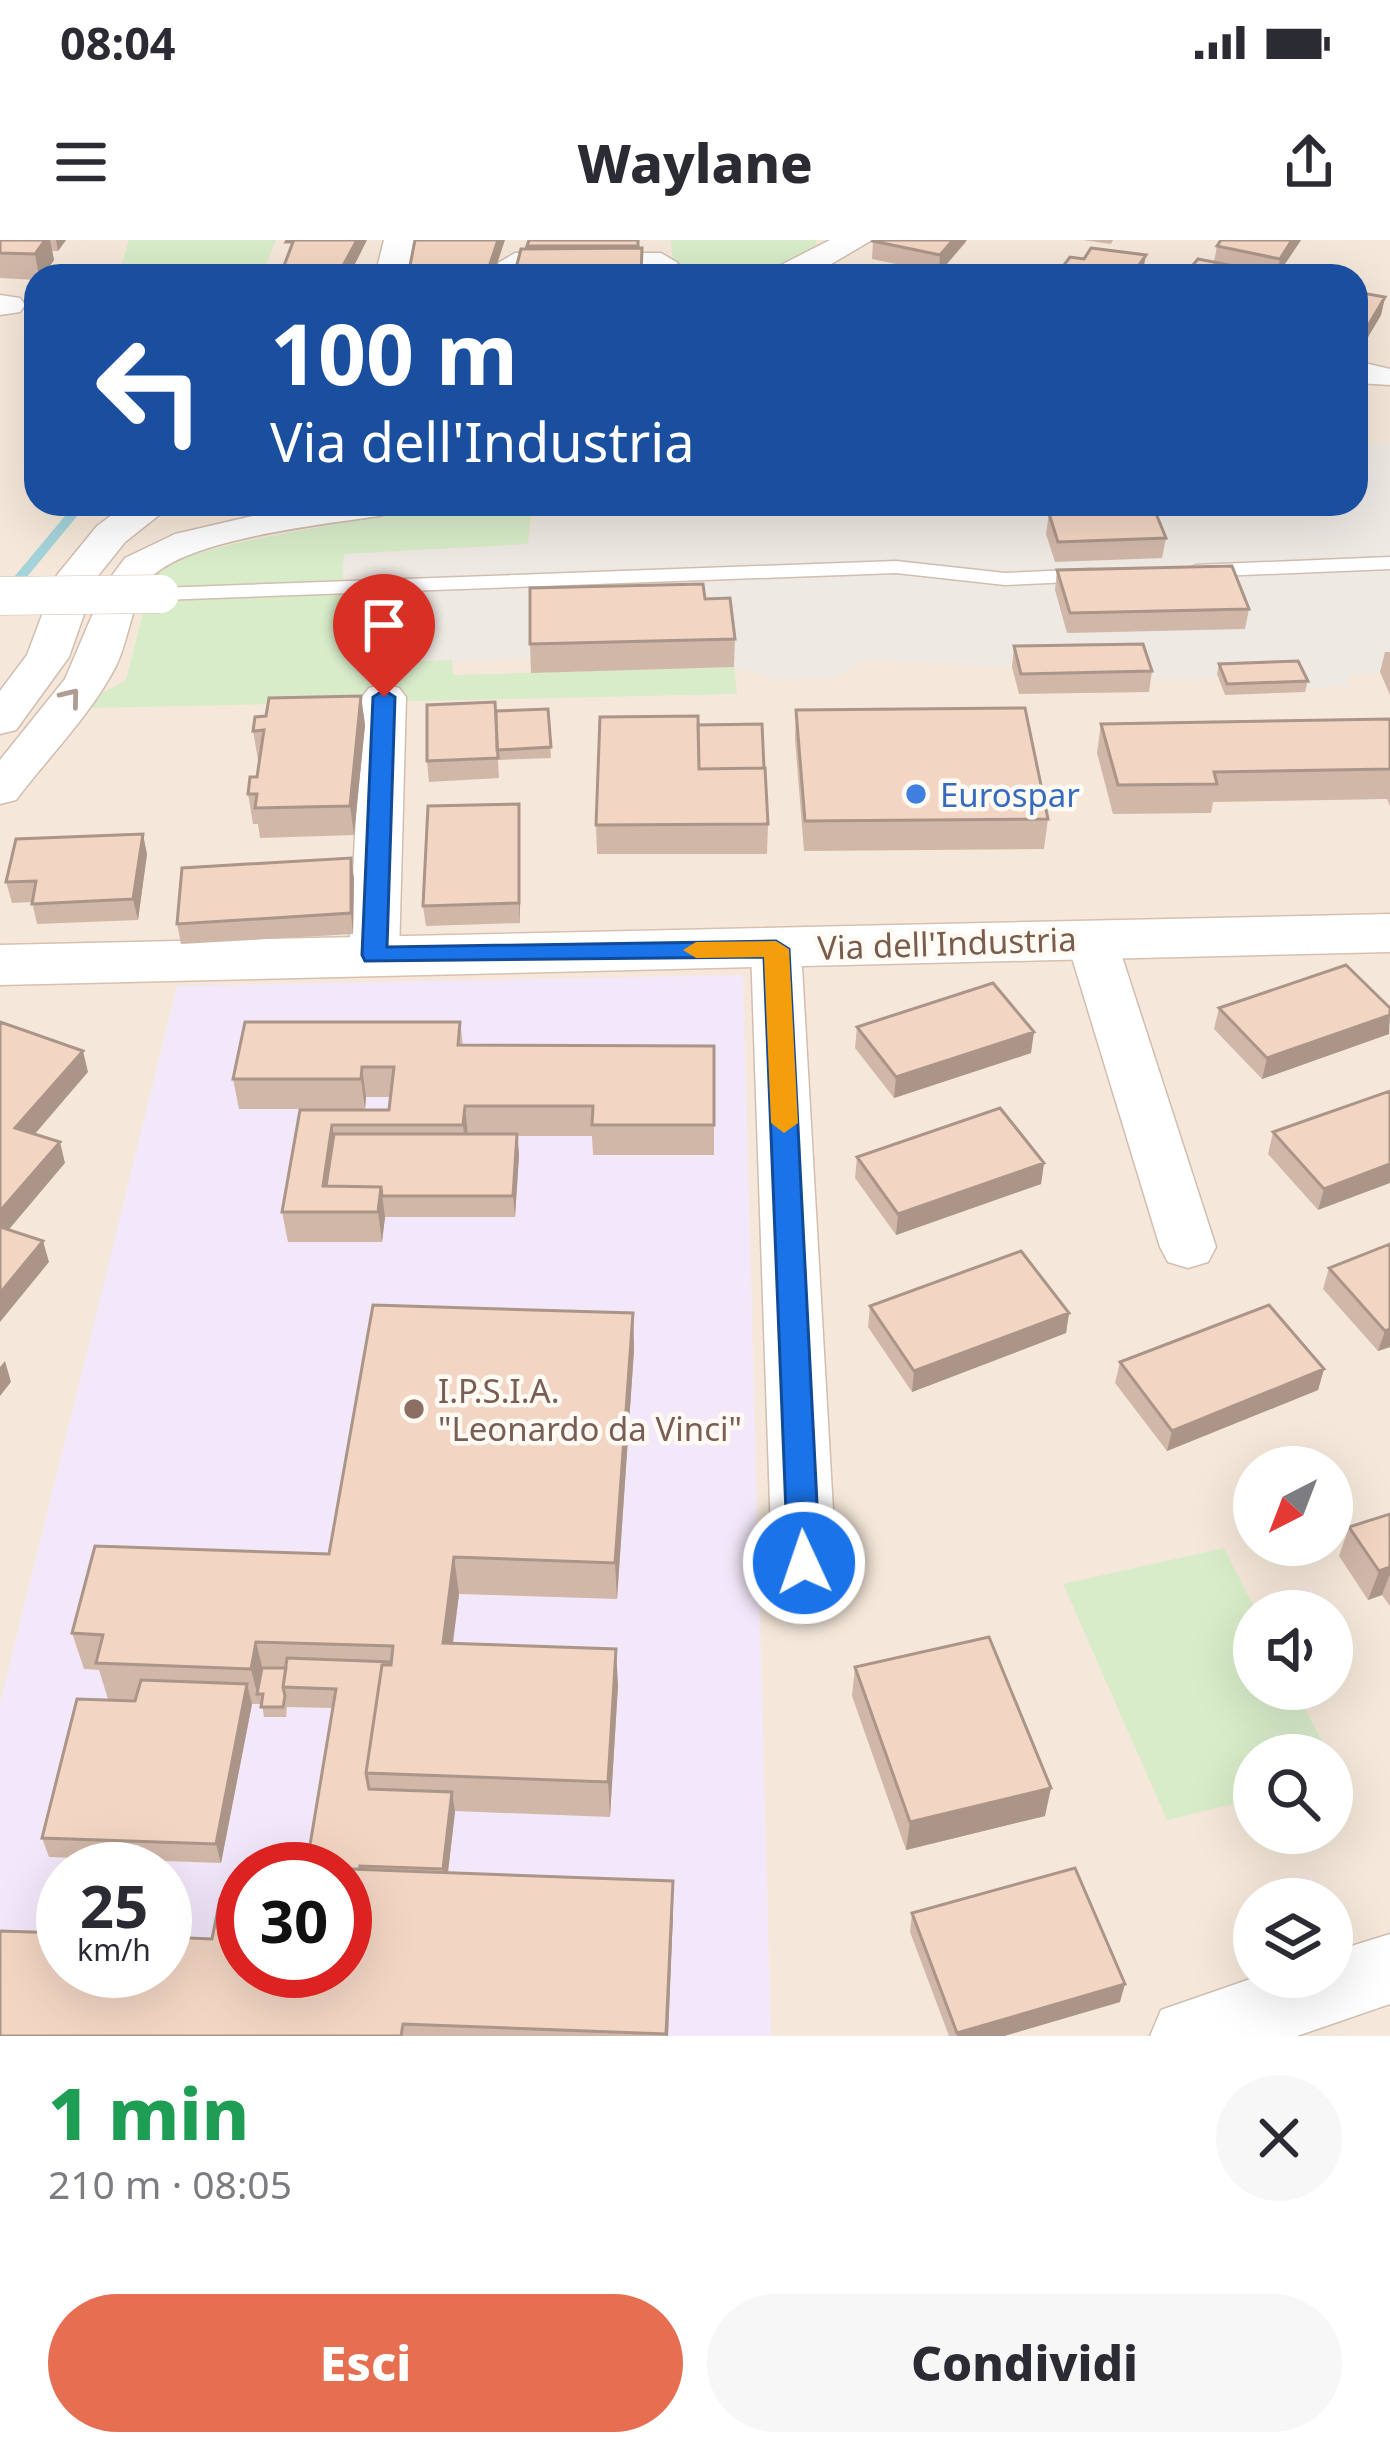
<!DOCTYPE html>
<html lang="it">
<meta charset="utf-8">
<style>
:root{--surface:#fff;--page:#f7f7f7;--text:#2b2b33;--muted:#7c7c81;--accent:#e76f51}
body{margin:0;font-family:"Noto Sans",sans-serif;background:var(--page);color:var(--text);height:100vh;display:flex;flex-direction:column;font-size:45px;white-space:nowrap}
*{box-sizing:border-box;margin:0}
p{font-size:39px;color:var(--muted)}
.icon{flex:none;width:66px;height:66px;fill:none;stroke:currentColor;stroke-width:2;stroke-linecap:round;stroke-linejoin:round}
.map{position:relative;height:1796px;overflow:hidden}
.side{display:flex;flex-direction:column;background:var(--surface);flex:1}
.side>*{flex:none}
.guide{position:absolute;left:24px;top:24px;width:1344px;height:252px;border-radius:36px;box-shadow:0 12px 48px #0002;background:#1a4fa0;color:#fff;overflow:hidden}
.needle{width:78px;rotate:222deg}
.fabs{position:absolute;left:1233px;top:1206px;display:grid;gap:24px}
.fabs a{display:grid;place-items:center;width:120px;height:120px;border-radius:50%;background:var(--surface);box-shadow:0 12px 48px #0002;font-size:60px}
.speed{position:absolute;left:36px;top:1602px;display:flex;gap:24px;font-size:60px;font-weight:700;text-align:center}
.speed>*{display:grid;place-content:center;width:156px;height:156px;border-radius:50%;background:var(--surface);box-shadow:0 12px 48px #0002;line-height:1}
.speed small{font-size:30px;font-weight:400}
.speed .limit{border:18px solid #d22;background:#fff;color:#111}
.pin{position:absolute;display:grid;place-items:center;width:102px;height:102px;color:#fff;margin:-123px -51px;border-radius:50% 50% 50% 0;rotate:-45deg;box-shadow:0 0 12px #0007}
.pin .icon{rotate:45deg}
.me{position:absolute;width:132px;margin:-66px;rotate:357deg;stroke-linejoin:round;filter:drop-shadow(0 0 9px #0008)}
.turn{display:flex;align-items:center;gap:42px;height:252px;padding:0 48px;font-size:54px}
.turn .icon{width:156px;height:156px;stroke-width:2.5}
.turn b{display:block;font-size:84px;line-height:102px}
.round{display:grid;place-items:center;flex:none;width:126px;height:126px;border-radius:63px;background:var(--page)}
.headline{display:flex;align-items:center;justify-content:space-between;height:204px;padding:0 48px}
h1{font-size:72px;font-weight:800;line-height:90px;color:#1e9e55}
.button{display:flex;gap:24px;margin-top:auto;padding:24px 48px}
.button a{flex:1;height:138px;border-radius:72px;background:var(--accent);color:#fff;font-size:48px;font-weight:800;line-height:138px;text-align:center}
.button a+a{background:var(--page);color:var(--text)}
.status{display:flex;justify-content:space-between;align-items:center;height:84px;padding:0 60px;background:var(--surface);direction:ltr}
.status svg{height:33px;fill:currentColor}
header{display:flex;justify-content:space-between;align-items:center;height:156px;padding:0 48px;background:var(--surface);font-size:54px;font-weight:800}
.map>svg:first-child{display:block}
</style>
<div class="status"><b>08:04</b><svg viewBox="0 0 49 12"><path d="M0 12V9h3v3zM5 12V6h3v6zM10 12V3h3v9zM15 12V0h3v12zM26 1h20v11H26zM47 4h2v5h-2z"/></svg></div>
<header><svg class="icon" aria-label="menu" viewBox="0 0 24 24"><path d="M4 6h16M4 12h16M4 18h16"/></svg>Waylane<svg class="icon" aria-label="share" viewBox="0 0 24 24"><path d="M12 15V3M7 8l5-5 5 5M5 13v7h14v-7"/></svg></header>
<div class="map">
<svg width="1390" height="1796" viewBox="0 0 1390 1796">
<rect width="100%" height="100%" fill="#fdf6ec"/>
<path fill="#f5e8da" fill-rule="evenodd" d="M0 0H1390V1796H0ZM36 36H1356V264H36ZM1254 1227H1332V1305H1254ZM1254 1371H1332V1449H1254ZM1254 1515H1332V1593H1254ZM63 1629H165V1731H63ZM243 1629H345V1731H243ZM1254 1659H1332V1737H1254Z"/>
<path fill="#efe9e4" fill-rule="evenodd" d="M1390 204V432L1351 435 1347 440 1350 446 1304 449 1219 439 1145 440 1139 424 1012 427 866 420 836 437 780 440 734 427 730 387 531 377 530 418 388 425 370 423 360 404 341 328 345 314 528 304 535 270 610 264H1356V206ZM1056 350 1245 388 1068 393Z"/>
<path fill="#f3e8fa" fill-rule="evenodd" d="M743 735 771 1796H0V1464L177 746ZM63 1629H165V1731H63ZM243 1629H345V1731H243Z"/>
<path fill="#d8ecc9" d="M129 0H276L261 36H118Z
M671 0H816L817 11 773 36H674Z
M417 264H532L528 304 345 314C336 345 355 395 370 423L452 420 453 435 734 427 737 454 89 468 88 461 126 440 154 330C235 292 332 293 417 264Z
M1224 1308 1256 1371 1254 1449H1295L1329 1515H1254V1559L1167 1580 1063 1344Z"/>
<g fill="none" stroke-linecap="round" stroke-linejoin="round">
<path fill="#a5d3da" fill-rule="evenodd" d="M75 264H87L12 355H4V349Z"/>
<g stroke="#d1beb0" stroke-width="3">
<path id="lane" d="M1390 317V329L1196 337 1186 331 1196 325Z
M896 321 1005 333 1092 329 1102 335 1092 341 1005 345 896 333 160 360 150 354 160 348Z"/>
</g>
<g stroke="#d1beb0" stroke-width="3">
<path id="street" d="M384 0H416L409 36H375Z
M830 0H872L811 36H768L773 29Z
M515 13H661L678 23 661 33 503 30 498 23Z
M0 55 20 58 25 65 20 72 0 75Z
M1356 121 1390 129V145L1356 143Z
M127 264H173L125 302 97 337 69 417 16 490 0 494V451L27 415 57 335 97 286Z
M304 264H399L393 272 379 276C326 284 183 299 149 340 131 363 129 400 116 426 91 475 49 516 16 560L0 564V520L65 439 105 345 125 318 175 294Z
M384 444 399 448 406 457 399 715 392 726 374 731 356 726 349 715 362 457 369 448Z
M1091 682 1108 687 1116 698 1216 1007 1208 1022 1188 1028 1168 1022 1160 1007 1066 698 1074 687Z
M776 693 794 698 801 709 836 1323 827 1342 804 1350 781 1342 772 1323 751 709 758 698Z
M1390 1694V1764L1297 1796H1150L1161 1770 1256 1737H1332V1712Z"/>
</g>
<g stroke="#d6c0b0" stroke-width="3">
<path id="secondary" d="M1390 674V712L0 745V705Z"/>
</g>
<use href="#lane" fill="#fff" fill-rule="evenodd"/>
<use href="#street" fill="#fff" fill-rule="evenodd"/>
<use href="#secondary" fill="#fff" fill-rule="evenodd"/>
<g stroke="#d1beb0" stroke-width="39" stroke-linecap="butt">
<path id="street-bridge" d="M0 356 160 354"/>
</g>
<use href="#street-bridge" stroke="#fff" stroke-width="38"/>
</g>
<path fill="#d1b7a8" d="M0 0H66L58 11H52L54 20 43 36H36V40L0 38Z
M638 0V8L527 9V6Z
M1083 0H1113L1111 4Z
M1301 0 1277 36 1265 34 1264 36H1187L1188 31 1214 22 1217 6Z
M873 1 966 2 942 30 920 29 872 19Z
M1356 52 1385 57 1381 75 1358 114H1356Z
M1049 274 1166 298 1162 318 1055 322 1046 294Z
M1057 330 1249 369 1245 389 1067 393 1055 350Z
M705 359 735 399 734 427 531 433 530 404Z
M1014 406 1152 431 1149 452 1019 454 1012 427Z
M1385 412H1390V455L1380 432Z
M1219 424 1308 441 1305 452 1225 455 1217 434Z
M361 456 365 485 354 595 260 598 258 584H253L248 554 257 537 260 520H258L253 491 266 476Z
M548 469 551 518 498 520 499 538 429 542 427 521 496 472Z
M796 470 1048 579 1044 609 804 611 795 499Z
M1390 479V566L1387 559 1213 562 1211 573 1113 574 1097 513 1101 484Z
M698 485 768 584 767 614H597L596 585Z
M520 584V683L426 686 423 666Z
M147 614 138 680 37 684 32 662 12 663 6 642Z
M351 618 354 639 353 694 181 704 177 684Z
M1219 768 1389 794 1262 839 1214 789Z
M460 782 463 805 714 806V915H593L592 896H518L519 915 515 977H385L382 1002H288L282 972 300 870H389L390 857H366L365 869H239L233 839Z
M857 787 1031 813 894 858 855 808Z
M1390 851 1318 970 1268 914 1273 892Z
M857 917 1044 923 1041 944 896 995 855 938Z
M1390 1004V1107L1378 1111 1323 1049 1329 1028Z
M870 1066 1069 1073 1066 1093 912 1152 868 1087Z
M633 1073 634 1110 617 1359 459 1354 453 1404 618 1445 610 1577 455 1571 448 1633 673 1641V1674L668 1796H0L345 1731 332 1468 287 1467 286 1477H264L262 1464H252L221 1623 49 1617 42 1598 136 1460 108 1459 99 1430 84 1429 72 1393 329 1314Z
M1120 1122 1324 1129 1318 1150 1167 1211 1115 1143Z
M1390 1274V1366L1382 1355 1368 1360 1339 1316 1349 1287Z
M855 1427 1045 1576 906 1610 852 1456Z
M912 1673 1120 1762 1004 1796H949L910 1692Z"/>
<path fill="#aa9588" d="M45 0H50L54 20 43 36H39L35 14Z
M56 0H66L58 11Z
M357 0H367L349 36H340L339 33Z
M498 0H505L493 36H486Z
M953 0H967L939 33 940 15Z
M1292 0H1301L1277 36 1280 19Z
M1146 15 1142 36H1131Z
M1385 57 1381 75 1358 114 1362 96Z
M361 456 365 485 354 595 350 566Z
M519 564 520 584V683L519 663Z
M143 594 147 614 138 680 133 659Z
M351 618 354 639 353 694 351 673Z
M1390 775 1389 794 1262 839 1267 818Z
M1034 792 1031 813 894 858 896 837Z
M83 811 88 832 22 909 15 888Z
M362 827 366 857 365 869 361 839Z
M465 866 468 896 466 915 463 885Z
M332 885 337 915 331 956 323 946Z
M517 894 519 915 515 977 513 956Z
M60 902 65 923 0 1000V971Z
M1044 923 1041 944 896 995 898 974Z
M1390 924V943L1318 970 1324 949Z
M381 947 385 977 382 1002 378 972Z
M43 1001 49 1022 0 1082V1053Z
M633 1073 634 1110 617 1359 615 1323Z
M1069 1073 1066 1093 912 1152 914 1131Z
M1390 1089V1107L1378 1111 1385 1091Z
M5 1121 11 1142 0 1156V1127Z
M1324 1129 1318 1150 1167 1211 1172 1191Z
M454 1317 459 1354 448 1439 443 1403Z
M1390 1327V1334L1382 1355 1368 1360 1379 1331Z
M256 1402 265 1438 257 1454 260 1465 251 1429Z
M616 1409 618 1445 610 1577 608 1542Z
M247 1444 252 1464 221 1623 216 1604Z
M1051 1548 1045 1576 906 1610 910 1582Z
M452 1552 455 1572 446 1648 443 1629Z
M673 1641V1674L668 1796H666Z
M1125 1744 1120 1762 1004 1796H957V1793Z"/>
<path fill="#f3d5c3" stroke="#aa9588" stroke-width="3" d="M0 0H45L35 14 0 13Z
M287 0H357L339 33H346L345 36H273L276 31H282L293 2H286Z
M415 0H498L486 36H408Z
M529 0H638V6H527Z
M874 0H953L940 15 873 1Z
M1221 0H1292L1280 19 1217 6Z
M642 8 641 36H514L521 9Z
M1091 8 1146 15 1131 36H1077L1058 33 1070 17 1084 19Z
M1198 19 1265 32 1262 36H1190L1193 32 1188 31Z
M922 26 976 36H914Z
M1356 52 1385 57 1362 96 1356 95Z
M1155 271 1166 298 1058 302 1049 274Z
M1232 326 1249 369 1070 373 1057 330Z
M703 344 705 359 730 358 735 399 530 404V348Z
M1143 404 1152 431 1021 434 1014 406Z
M1298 421 1308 441 1227 444 1219 424Z
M361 456 350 566 255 568 257 554H248L250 537H257L264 490 253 491 255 477 266 476 269 458Z
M495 462 498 518 427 521V465Z
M1025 468 1048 579 805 581 796 470Z
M548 469 551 507 497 510 496 471Z
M698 476 699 529 765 528 768 584 596 585 600 477Z
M1390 479V529L1214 532 1217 544 1118 545 1101 484Z
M762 484 764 528 699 529 698 485Z
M519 564V663L423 666 428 566Z
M143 594 133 659 32 664 36 641 6 642 16 599Z
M351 618V673L177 684 182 628Z
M1346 725 1390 768V775L1267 818 1219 768Z
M993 743 1034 792 896 837 857 787Z
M0 782 83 811 15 888 60 902 0 971Z
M245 782H460L458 805 714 806V885H592L593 866H465L463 885H332L323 946 381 947 378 972H282L300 870H389L394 827H362L361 839H233Z
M1390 851V924L1324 949 1273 892Z
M1000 868 1044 923 898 974 857 917Z
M334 894H517L513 956H382L381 947 326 946Z
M0 987 43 1001 0 1053Z
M1390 1004V1089L1385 1091 1329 1028Z
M1021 1011 1069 1073 914 1131 870 1066Z
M373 1065 633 1073 615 1323 454 1317 443 1403 616 1409 608 1542 366 1533 382 1425H391L393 1406 256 1402 251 1429 96 1423 103 1395 72 1393 95 1306 329 1314Z
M1269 1065 1324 1129 1172 1191 1120 1122Z
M1390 1274V1327L1379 1331 1349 1287Z
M989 1397 1051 1548 910 1582 855 1427Z
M287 1418 391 1422V1425H382L366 1533 369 1549 452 1552 443 1629 360 1626V1629H306L336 1449 283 1447Z
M262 1428H286L283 1447 285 1456 283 1467H261L263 1454H257Z
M141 1440 247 1444 216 1604 42 1598 77 1459 135 1461Z
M322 1628 673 1641 666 1794 403 1784 401 1796H0V1691L63 1693V1731H165V1697L212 1699 220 1659 243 1660V1731H345V1629Z
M1075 1628 1125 1744 957 1793 912 1673Z"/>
<defs><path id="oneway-chevron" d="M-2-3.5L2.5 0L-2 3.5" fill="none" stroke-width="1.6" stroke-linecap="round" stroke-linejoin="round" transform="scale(3)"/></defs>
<use stroke="#af9d94" href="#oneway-chevron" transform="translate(71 457) rotate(-51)"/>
<path fill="#1a73e8" stroke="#114b97" stroke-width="3" d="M384 450 395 457 387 707 776 701 789 709 820 1323 816 1333 804 1337 793 1333 788 1323 764 717 365 721 362 715 373 457Z"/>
<path fill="#f59e0b" d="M776 701 789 709 798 883 784 893 771 883 764 717 696 718 683 710 696 702Z"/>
<circle fill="#3f7fe0" stroke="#fffaf3" stroke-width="4.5" cx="916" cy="554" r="12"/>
<circle fill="#8d6e63" stroke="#fffaf3" stroke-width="4.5" cx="414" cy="1169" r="12"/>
<g text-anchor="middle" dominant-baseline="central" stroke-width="9" stroke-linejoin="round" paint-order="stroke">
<g font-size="33" fill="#366cbe" stroke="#fffaf3" text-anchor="start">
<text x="940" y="554">Eurospar</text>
</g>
<g font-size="33" fill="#7a5c4d" stroke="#fffaf3">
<text transform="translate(947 703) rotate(-2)">Via dell'Industria</text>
</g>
<g font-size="33" fill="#785e54" stroke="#fffaf3" text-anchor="start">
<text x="438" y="1150">I.P.S.I.A.<tspan x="438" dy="38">"Leonardo da Vinci"</tspan></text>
</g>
</g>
</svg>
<div class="fabs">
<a><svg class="needle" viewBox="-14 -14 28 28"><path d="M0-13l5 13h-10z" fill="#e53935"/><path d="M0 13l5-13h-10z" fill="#7c7c81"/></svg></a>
<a><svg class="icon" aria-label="sound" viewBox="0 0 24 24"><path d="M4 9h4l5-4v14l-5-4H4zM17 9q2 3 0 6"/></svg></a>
<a><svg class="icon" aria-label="search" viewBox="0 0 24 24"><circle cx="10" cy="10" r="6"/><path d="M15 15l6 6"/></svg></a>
<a><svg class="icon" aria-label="layers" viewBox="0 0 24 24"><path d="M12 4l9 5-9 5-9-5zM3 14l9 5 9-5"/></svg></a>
</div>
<div class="speed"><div>25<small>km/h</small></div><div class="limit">30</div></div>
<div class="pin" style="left:384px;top:457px;background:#d93025"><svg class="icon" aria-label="arrive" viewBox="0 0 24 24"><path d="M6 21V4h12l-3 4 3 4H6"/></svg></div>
<svg class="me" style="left:804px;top:1323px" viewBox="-20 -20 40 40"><circle r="17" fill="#1a73e8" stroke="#fff" stroke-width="3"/><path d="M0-11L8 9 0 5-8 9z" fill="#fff"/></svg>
<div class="guide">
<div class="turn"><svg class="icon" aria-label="left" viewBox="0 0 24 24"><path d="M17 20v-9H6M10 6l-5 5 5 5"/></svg><div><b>100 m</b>Via dell'Industria</div></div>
</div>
</div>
<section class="side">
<div class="headline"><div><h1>1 min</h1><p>210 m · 08:05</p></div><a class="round"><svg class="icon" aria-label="close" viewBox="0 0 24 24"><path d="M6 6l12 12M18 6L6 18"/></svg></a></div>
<div class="button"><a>Esci</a><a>Condividi</a></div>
</section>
